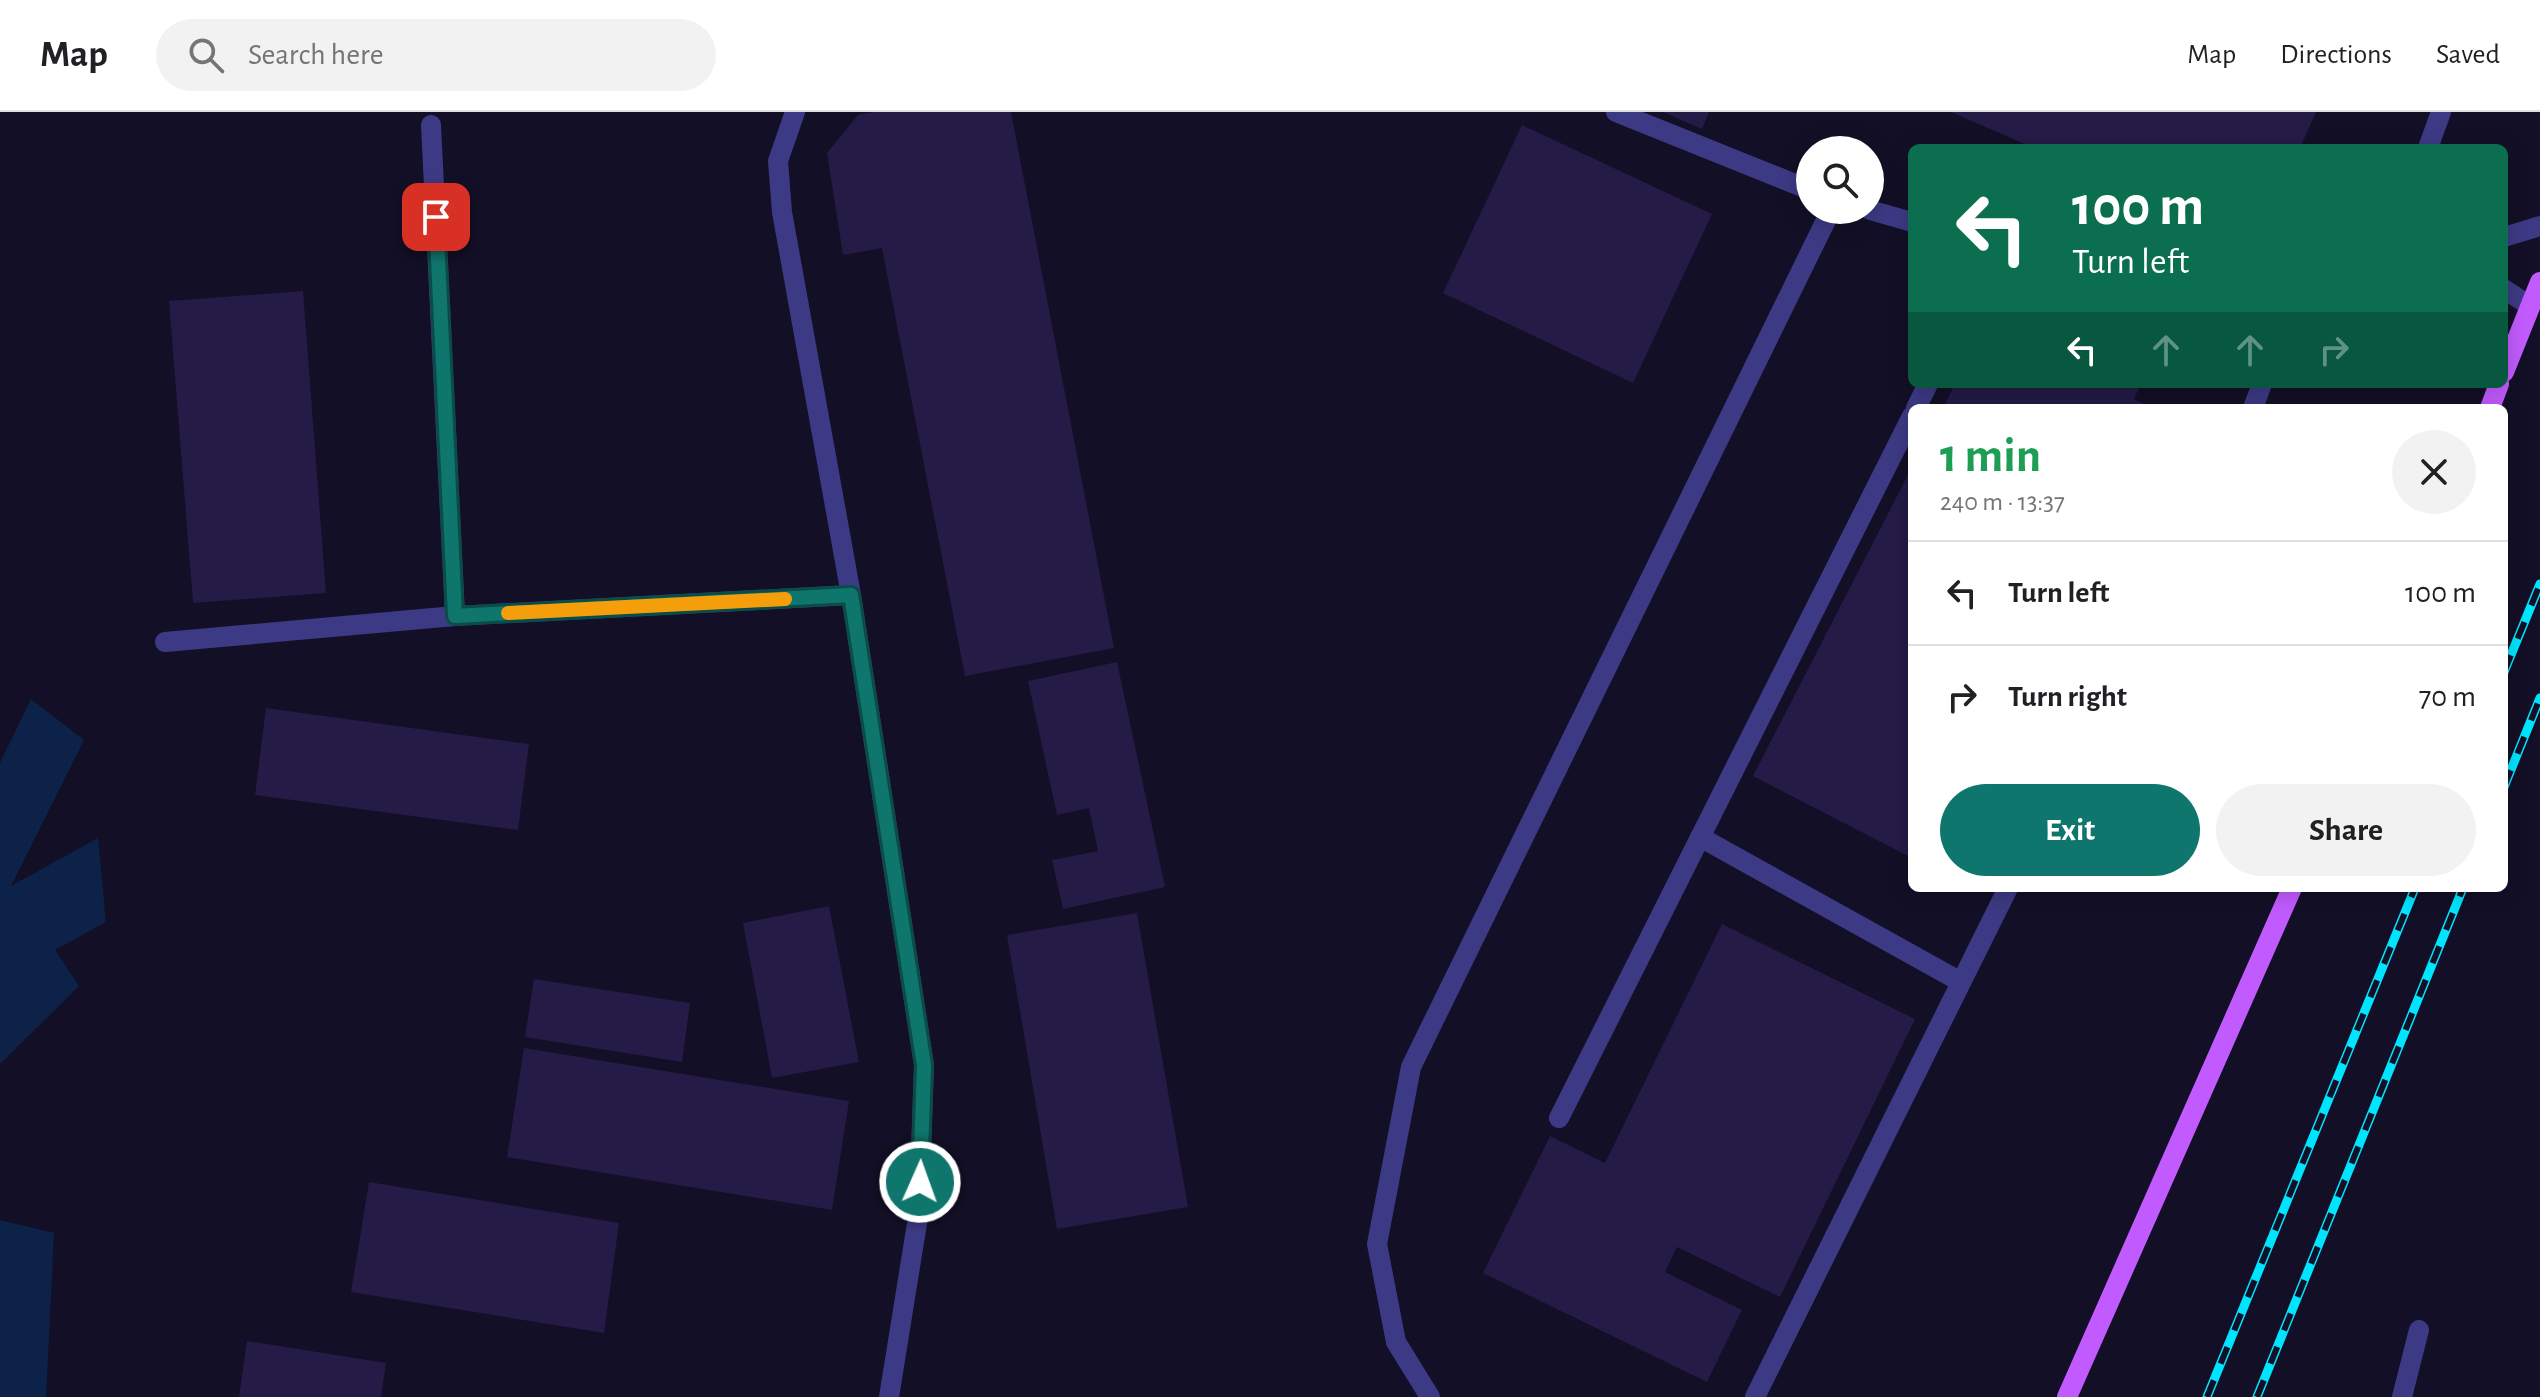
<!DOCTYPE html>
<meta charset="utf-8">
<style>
:root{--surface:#fff;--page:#f2f2f2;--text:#202124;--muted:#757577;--line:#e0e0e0;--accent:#0f766e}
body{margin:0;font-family:"Alegreya Sans",sans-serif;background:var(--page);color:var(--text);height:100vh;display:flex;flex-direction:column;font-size:30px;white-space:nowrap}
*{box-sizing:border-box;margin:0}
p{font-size:26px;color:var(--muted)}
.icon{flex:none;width:44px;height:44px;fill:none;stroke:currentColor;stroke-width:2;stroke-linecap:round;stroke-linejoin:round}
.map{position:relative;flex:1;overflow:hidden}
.sheet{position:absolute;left:1908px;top:292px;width:600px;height:488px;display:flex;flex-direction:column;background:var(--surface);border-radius:12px;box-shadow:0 4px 20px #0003}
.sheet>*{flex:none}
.top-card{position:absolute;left:1908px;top:32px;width:600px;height:244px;border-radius:12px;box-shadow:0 4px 20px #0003;background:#0b6e4f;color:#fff;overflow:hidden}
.controls{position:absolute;left:1796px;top:24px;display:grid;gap:16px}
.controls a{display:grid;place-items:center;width:88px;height:88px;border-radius:50%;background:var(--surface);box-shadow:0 4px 20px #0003;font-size:40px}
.pin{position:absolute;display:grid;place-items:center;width:68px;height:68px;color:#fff;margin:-34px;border-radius:16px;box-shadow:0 4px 12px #0006}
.me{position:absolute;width:88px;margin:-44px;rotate:2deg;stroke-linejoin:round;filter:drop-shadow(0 0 6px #0008)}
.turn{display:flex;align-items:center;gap:28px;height:168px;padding:0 32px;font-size:36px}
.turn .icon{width:104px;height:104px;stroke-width:2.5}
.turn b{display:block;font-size:56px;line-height:68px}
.lanes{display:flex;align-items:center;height:76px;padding:0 32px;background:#0003;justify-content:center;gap:40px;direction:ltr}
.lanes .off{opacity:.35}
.round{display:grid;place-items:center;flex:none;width:84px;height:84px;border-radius:42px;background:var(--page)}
.head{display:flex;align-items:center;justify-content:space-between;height:136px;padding:0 32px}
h1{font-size:48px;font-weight:700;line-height:60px;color:#1e9e55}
.primary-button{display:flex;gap:16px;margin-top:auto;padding:16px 32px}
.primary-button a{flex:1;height:92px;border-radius:48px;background:var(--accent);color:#fff;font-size:32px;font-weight:700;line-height:92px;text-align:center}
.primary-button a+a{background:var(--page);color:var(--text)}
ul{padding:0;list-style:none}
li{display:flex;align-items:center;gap:24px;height:104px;padding:0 32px;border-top:2px solid var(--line)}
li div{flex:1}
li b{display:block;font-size:30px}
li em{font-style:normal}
header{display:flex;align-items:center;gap:48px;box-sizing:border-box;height:112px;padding:0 40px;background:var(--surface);border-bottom:2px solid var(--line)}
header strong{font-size:38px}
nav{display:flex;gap:44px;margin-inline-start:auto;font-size:28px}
.search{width:560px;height:72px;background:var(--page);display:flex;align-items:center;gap:20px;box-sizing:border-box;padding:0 28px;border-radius:44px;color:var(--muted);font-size:30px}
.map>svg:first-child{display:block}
</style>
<header>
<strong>Map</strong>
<div class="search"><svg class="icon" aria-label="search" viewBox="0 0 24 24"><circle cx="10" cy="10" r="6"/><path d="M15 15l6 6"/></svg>Search here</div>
<nav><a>Map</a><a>Directions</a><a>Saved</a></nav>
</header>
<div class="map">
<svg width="2540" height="1285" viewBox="0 0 2540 1285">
<rect width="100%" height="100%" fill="#130f26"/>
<path fill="#0c2248" d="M31 587 84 628 11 774 98 726 106 810 55 838 79 874 0 952V651Z
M0 1108 54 1121 46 1285H0Z"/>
<path fill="#241b47" d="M875 0H1011L1114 536 965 564 882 136 843 143 827 41 858 3Z
M1663 0H1709L1702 17Z
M1951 0H2316L2300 36H2034Z
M1522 13 1712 102 1633 271 1443 181Z
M303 179 326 481 193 491 169 189Z
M1955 272H2141L2134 287 2152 296H1943Z
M1912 355V746L1753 664Z
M1117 550 1165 775 1063 797 1052 748 1098 739 1089 696 1057 703 1028 569Z
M266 596 529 632 518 718 255 683Z
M829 794 859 950 772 966 743 811Z
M1137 801 1188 1095 1057 1117 1007 823Z
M1722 812 1915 907 1780 1185 1677 1135 1665 1160 1742 1198 1707 1270 1483 1161 1550 1024 1605 1051Z
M534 867 690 891 682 950 525 925Z
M524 936 849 989 832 1098 507 1045Z
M369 1070 619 1111 604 1221 351 1180Z
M247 1229 386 1251 381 1285H239Z"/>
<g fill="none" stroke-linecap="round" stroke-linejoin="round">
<path stroke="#3d3a85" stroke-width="20" d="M795 0 778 49 782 100 851 483 924 953 919 1099 889 1285
M1616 0 1810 78
M431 13 455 504
M2428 36 2441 0
M1870 98 1912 110
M2504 125 2540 114
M2504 177 2530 194
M1916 296 1928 272
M2253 296 2262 272
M165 530 455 504 851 483
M1700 725 1961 870
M1559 1006 1912 304
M1430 1285 1396 1230 1377 1132 1411 955 1831 98
M1755 1285 2008 776
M2402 1285 2419 1218"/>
<path stroke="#c25bff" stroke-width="20" d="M2504 260 2540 170
M2490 296 2499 272
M2067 1285 2292 776"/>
<g stroke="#00e5ff" stroke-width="9">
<path id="rail" d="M2504 560 2540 472
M2504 675 2540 586
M2207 1285 2415 776
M2257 1285 2463 776"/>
</g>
<use href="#rail" stroke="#130f26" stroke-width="6" stroke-dasharray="18" stroke-linecap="butt"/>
</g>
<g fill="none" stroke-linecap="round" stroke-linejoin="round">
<g stroke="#0a4d48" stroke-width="20">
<path id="route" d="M436 105 455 504 851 483 924 953 920 1070"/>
</g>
<use href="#route" stroke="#0f766e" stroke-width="14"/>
<path stroke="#f59e0b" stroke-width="14" d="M508 501 785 487"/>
</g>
</svg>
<div class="controls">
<a><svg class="icon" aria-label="search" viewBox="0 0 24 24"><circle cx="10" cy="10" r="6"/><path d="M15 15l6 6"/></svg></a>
</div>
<div class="pin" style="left:436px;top:105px;background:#d93025"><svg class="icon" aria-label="arrive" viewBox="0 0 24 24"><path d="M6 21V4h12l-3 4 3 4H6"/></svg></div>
<svg class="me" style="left:920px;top:1070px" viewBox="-20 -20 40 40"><circle r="17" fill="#0f766e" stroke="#fff" stroke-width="3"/><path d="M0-11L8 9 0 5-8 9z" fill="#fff"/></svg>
<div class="top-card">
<div class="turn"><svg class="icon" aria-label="left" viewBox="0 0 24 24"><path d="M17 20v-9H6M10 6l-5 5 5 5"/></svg><div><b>100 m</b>Turn left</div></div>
<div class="lanes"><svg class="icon" aria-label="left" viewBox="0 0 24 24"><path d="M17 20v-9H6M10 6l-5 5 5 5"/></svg><svg class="icon off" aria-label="ahead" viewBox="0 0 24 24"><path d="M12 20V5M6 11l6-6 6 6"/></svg><svg class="icon off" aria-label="ahead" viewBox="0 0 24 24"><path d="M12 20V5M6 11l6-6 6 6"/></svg><svg class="icon off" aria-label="right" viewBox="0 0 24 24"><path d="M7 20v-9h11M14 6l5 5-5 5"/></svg></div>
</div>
<section class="sheet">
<div class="head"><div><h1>1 min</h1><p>240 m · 13:37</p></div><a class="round"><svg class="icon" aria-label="close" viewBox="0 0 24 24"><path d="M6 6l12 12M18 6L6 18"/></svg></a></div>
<ul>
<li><svg class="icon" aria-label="left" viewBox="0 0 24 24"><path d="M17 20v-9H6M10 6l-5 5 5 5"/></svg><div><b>Turn left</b></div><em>100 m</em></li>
<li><svg class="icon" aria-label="right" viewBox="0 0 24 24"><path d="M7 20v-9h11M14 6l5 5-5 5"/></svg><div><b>Turn right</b></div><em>70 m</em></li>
</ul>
<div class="primary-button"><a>Exit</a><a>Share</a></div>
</section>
</div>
